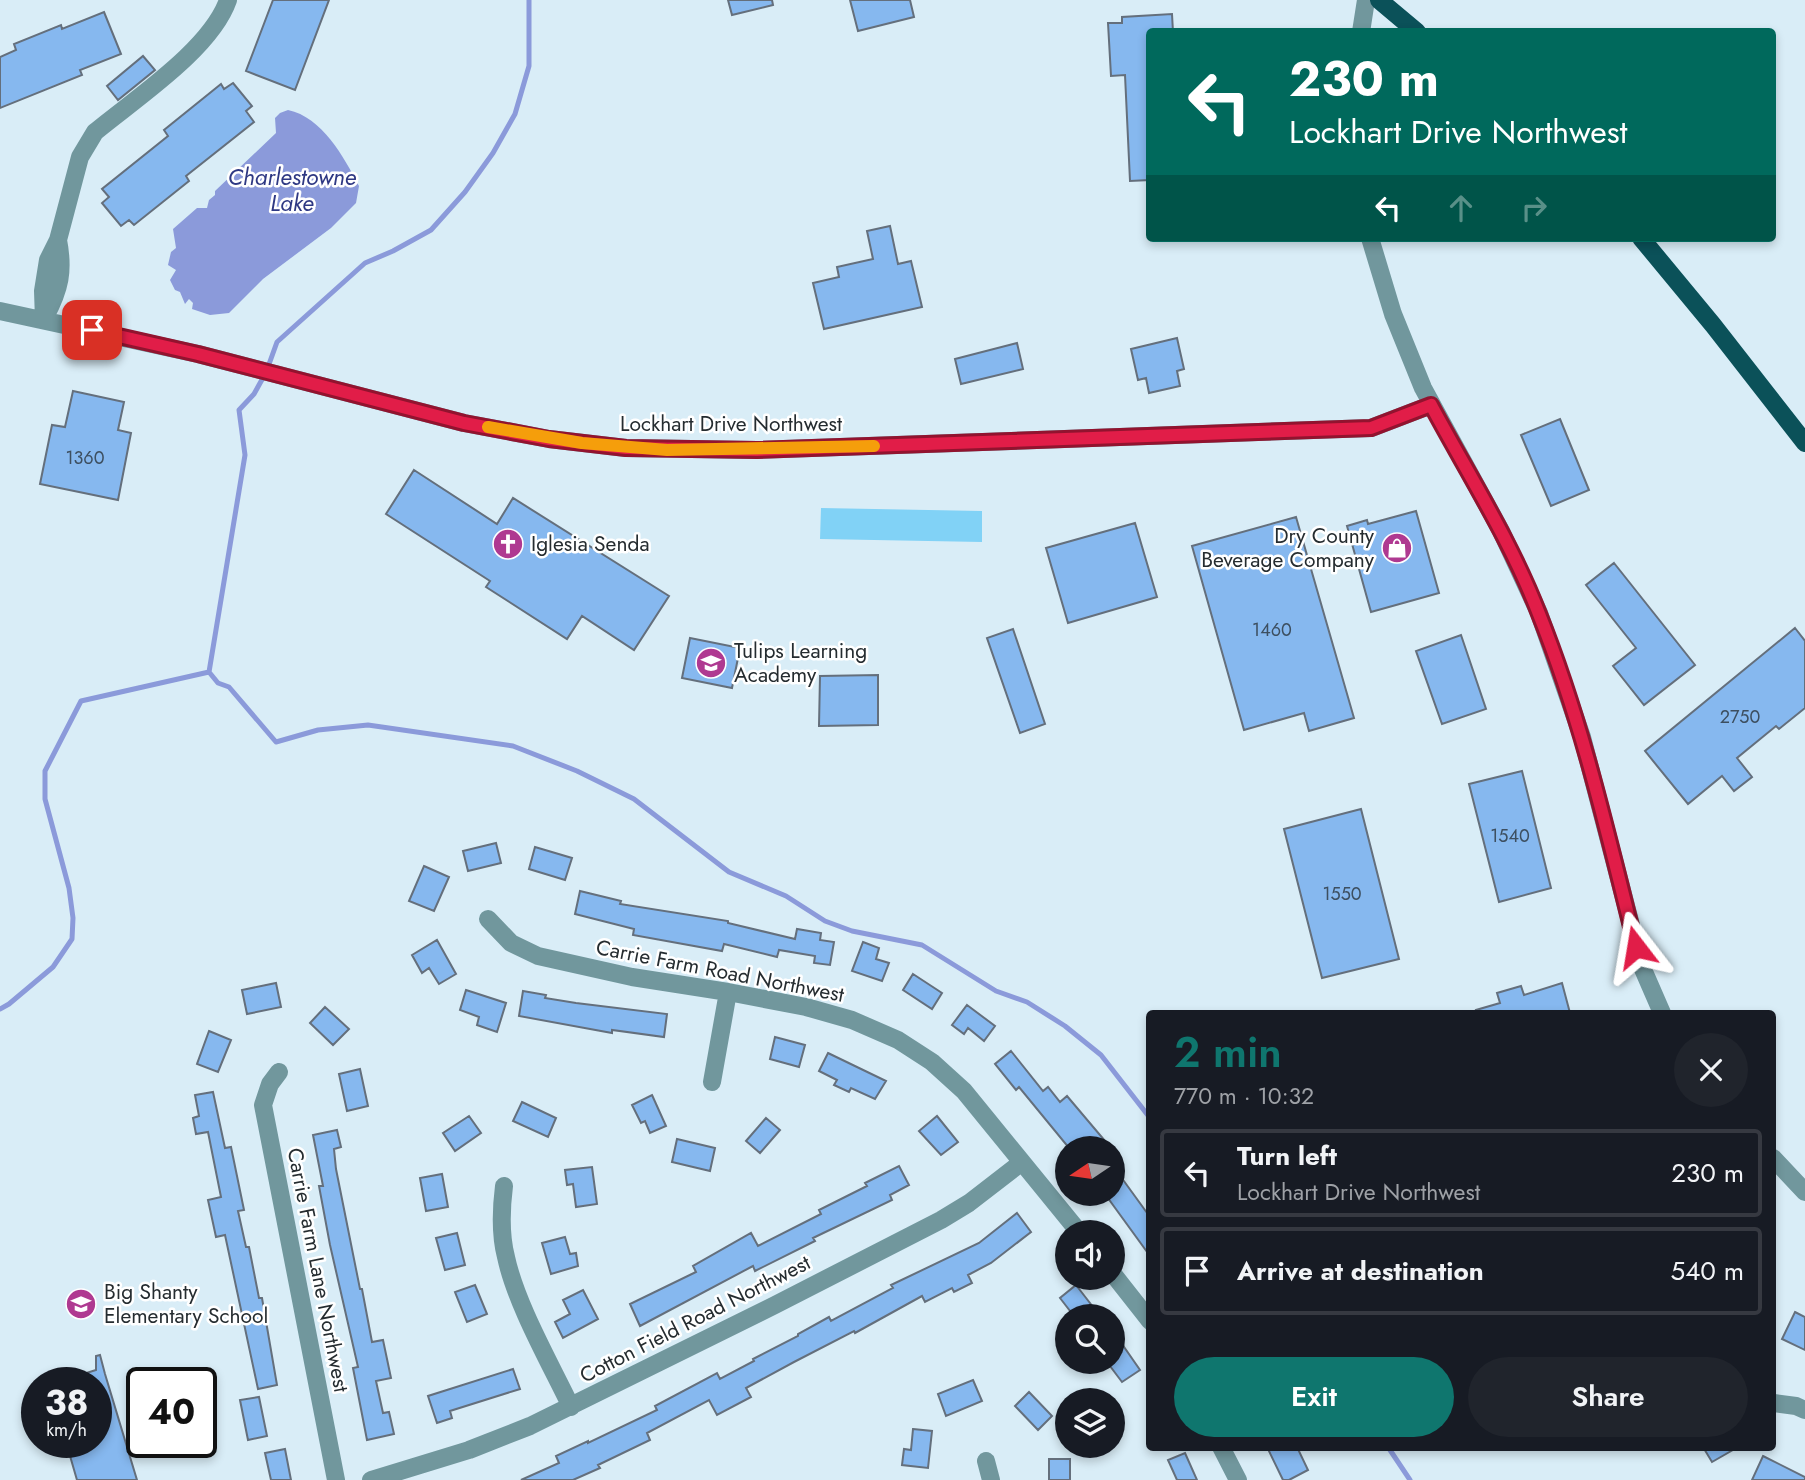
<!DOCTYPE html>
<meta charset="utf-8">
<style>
:root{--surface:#171b24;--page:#20242c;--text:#f1f3f6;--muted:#9ea1a6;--line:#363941;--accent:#0f766e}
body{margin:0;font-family:Jost,sans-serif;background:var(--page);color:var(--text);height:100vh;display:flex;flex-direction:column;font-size:26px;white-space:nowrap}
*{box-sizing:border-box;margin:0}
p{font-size:23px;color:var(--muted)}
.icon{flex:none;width:38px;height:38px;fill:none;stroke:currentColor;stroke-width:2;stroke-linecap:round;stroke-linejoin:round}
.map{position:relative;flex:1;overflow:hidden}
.panel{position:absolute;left:1146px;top:1010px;width:630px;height:441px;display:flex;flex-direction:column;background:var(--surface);border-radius:7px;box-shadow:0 4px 10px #0003}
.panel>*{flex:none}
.hud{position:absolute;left:1146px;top:28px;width:630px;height:214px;border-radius:7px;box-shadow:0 4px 10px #0003;background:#00695c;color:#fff;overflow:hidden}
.needle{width:46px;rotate:257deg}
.buttons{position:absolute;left:1055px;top:1136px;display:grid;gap:14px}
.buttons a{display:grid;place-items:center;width:70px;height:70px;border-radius:50%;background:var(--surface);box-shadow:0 4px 10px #0003;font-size:35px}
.speed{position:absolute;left:21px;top:1367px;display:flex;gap:14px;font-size:35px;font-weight:700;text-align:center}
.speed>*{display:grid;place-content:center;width:91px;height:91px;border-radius:50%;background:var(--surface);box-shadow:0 4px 10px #0003;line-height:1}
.speed small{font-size:18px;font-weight:400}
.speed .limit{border:4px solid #111;border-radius:10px;background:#fff;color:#111}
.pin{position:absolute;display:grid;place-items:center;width:60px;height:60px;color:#fff;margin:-30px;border-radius:14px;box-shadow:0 4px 10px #0006}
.me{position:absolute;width:77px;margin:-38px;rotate:346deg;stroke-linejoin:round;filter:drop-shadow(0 0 5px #0008)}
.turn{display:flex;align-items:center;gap:24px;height:147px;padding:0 28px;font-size:32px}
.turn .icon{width:91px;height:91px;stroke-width:2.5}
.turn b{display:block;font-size:49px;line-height:60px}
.lanes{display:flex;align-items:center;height:66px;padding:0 28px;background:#0003;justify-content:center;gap:35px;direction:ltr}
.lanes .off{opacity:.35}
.round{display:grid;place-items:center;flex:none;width:74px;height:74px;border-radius:37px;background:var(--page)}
.headline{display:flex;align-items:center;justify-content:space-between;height:119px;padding:0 28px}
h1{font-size:42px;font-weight:600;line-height:52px;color:var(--accent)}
.primary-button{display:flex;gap:14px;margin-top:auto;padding:14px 28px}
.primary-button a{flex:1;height:80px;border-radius:42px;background:var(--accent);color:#fff;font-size:28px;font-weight:600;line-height:80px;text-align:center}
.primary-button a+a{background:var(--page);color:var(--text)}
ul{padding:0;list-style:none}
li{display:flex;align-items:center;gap:21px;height:88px;margin:0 14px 10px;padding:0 14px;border:4px solid var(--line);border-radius:7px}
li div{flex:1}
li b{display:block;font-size:26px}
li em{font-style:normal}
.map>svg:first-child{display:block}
</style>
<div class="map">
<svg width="1805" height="1480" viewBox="0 0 1805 1480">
<rect width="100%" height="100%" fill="#d9edf7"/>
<path fill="#81d2f6" d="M821 508 982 511V542L820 539Z"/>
<path fill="#8b9ada" d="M288 110C322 117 344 157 359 186L356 203 331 228 263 279 229 313 210 315 192 309 193 303 189 299 185 304 180 292 175 290 170 280 176 270 168 265 171 252 176 248 173 229 197 208H207L209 200 215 195V191L276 133 275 118 280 113Z"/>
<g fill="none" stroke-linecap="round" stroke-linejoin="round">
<path stroke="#8b9ada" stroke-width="5" d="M268 367 277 342 365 263 393 251 431 230 465 192 493 153 515 114 529 66V0
M264 376 254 394 239 410 245 455 209 672 218 683 229 687 276 742 318 730 368 725 513 746 577 771 634 799 729 872 786 896 825 921 852 931 922 945 996 991 1027 1002 1065 1026 1101 1055 1150 1118
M0 1009 9 1004 53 967 72 939 73 918 69 888 45 799V771L81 701 209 672
M1388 1447 1410 1480"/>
</g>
<path fill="#86b8ef" stroke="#646f7c" stroke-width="2" d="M273 0H329L295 90 246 71Z
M728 0H772L773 5 732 15Z
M850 0H910L914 17 858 31Z
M104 12 121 54 80 70 82 75 0 108V57L16 50 14 44 61 25 62 29Z
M1172 14 1173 32H1150V180L1130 181 1125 75 1111 76 1108 23H1122V17Z
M143 56 155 70 118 100 107 86Z
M233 83 252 106 246 111 254 122 186 176 189 181 134 225 129 220 121 226 102 203 109 197 102 189 168 136 164 130 221 84 224 89Z
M890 226 898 264 911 261 922 307 824 329 813 283 839 277 837 267 873 259 867 231Z
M1177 338 1184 369 1177 371 1180 386 1149 393 1146 378 1138 380 1131 349Z
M1017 343 1023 369 961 384 955 359Z
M73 391 124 402 118 430 131 433 118 500 40 484 52 425 65 427Z
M1560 419 1589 490 1551 506 1521 435Z
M414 470 497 524 513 498 669 596 634 650 582 616 567 639 486 587 490 581 386 514Z
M1416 511 1439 593 1371 612 1347 526 1367 520 1368 524Z
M1296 517 1354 718 1309 731 1304 713 1244 730 1192 546Z
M1135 523 1157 597 1068 623 1046 548Z
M1614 563 1695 665 1644 705 1613 666 1636 648 1586 585Z
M1795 628 1805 641V708L1779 729 1776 726 1737 758 1752 777 1734 791 1722 776 1688 804 1645 751Z
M1013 629 1045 724 1020 733 987 638Z
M1461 635 1486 709 1442 724 1416 651Z
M690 638 740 648 732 688 682 678Z
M878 675V725L819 726 820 676Z
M1522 771 1551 888 1499 902 1469 784Z
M1361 809 1399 959 1322 978 1284 829Z
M496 843 501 863 468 871 463 851Z
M535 847 572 858 565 880 529 869Z
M424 866 449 877 434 911 409 901Z
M580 891 621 901 620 904 728 921V923L795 939 797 929 821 933 820 940 834 942 830 965 814 963 815 956 779 950 777 957 724 944 722 951 633 935 634 929 575 914Z
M437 940 456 974 439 984 429 968 422 973 412 955Z
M863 942 879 948 876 959 889 963 882 981 852 971Z
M913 974 942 993 932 1009 903 990Z
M276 983 281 1007 247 1014 242 990Z
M1562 983 1570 1013H1477L1476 1010 1500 1003 1497 993 1521 986 1524 995Z
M466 990 506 1003 497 1032 477 1025 479 1017 460 1010Z
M523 991 546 995 545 998 576 1003 667 1014 664 1037 612 1030V1033L519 1016Z
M967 1005 995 1026 984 1041 968 1028 964 1034 952 1025Z
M325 1007 349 1029 333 1045 310 1023Z
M209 1031 231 1040 218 1072 197 1064Z
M775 1037 805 1045 799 1067 770 1059Z
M1011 1051 1043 1091 1048 1087 1060 1102 1067 1096 1111 1148H1069L1019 1087 1016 1090 995 1064Z
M828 1053 886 1081 875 1099 851 1088 849 1092 834 1085 837 1080 819 1071Z
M360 1069 368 1106 347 1111 339 1074Z
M213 1092 225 1148 231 1147 244 1210 238 1211 246 1247H249L259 1298H262L277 1385 258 1389 225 1235 216 1237 208 1200 221 1197 208 1132 196 1134 193 1118 199 1116 195 1095Z
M652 1095 666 1126 650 1133 645 1121 641 1123 632 1105Z
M522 1102 556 1118 548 1137 513 1121Z
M469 1116 481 1133 455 1151 443 1133Z
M937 1116 958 1142 941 1155 919 1131Z
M766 1118 780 1130 760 1153 746 1141Z
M337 1130 341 1147 334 1149 336 1169 360 1289H362L372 1342 383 1340 391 1378 376 1381 383 1413 389 1412 394 1434 367 1440 353 1368 358 1367 330 1245 319 1186H323L313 1135Z
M677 1139 715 1148 710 1171 672 1162Z
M899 1166 909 1185 890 1195 892 1200 813 1238 815 1241 755 1271 753 1266 640 1326 630 1304 696 1272 693 1266 751 1233 758 1246 821 1214 819 1210 867 1186 865 1183Z
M1113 1166 1150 1217V1256L1105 1194H1113Z
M592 1167 597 1204 576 1207 573 1184 567 1185 565 1170Z
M442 1174 448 1207 426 1211 420 1178Z
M1017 1213 1031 1232 991 1263 968 1275 972 1283 954 1292 952 1288 925 1302 922 1296 855 1333 854 1331 794 1362 746 1388 751 1397 717 1415 709 1400 647 1433 650 1440 598 1465 600 1468 573 1480H521L559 1463 556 1456 588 1441V1443L657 1410 655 1406 717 1373 720 1379 754 1361 753 1359 798 1336V1334L829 1317 831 1321 893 1288 891 1285 979 1243Z
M457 1233 465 1265 445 1270 436 1238Z
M565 1237 570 1254 576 1253 578 1266 551 1274 542 1243Z
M475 1285 487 1314 467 1322 455 1292Z
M1076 1285 1100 1316H1074L1060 1298Z
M583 1290 598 1319 563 1338 555 1322 570 1314 563 1300Z
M1795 1312 1805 1317V1350L1782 1339Z
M1113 1331 1140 1370 1122 1382 1107 1362H1113Z
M100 1355 105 1374 137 1480H77L66 1442H96V1382H67V1379L96 1370V1356Z
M513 1369 520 1389 450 1411 452 1418 437 1423 428 1396Z
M973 1380 982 1401 946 1416 938 1394Z
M1029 1392 1052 1416 1038 1430 1015 1406Z
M259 1397 267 1436 248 1440 240 1400Z
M913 1429 932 1431 928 1468 902 1465 904 1449 911 1450Z
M1267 1447H1297L1308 1470 1289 1480H1283Z
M1703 1447H1738L1712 1462Z
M285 1449 291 1480H271L265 1453Z
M1185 1453 1197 1480H1177L1168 1460Z
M1763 1456 1805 1477V1480H1752Z
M1049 1459H1070V1480H1049Z"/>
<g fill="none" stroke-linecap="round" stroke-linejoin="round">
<path stroke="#71979d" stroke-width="18" d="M1361 32 1366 0
M1370 238 1393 314 1423 388 1501 531 1539 613 1582 737 1642 967 1662 1013
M0 311 198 354 464 423 549 439 626 448 757 450 1371 428 1431 405
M45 317C60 289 64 271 58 240
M44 320 43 291 48 260 58 240 80 157 95 132C136 98 211 49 228 0
M488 919 511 943 538 956 632 977 728 992 806 1007 852 1020 898 1040 932 1062 964 1091 1079 1232
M279 1072 270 1084 263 1105 336 1480
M712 1082 728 992
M1773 1158 1805 1192
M504 1186C501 1210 500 1234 506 1257 516 1304 550 1363 571 1407
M1113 1274 1150 1321
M1774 1403 1796 1406 1805 1410
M1221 1447 1238 1480
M986 1461 991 1480
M371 1480 469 1450 530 1426 775 1305 941 1220 969 1203 1022 1162"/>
<path stroke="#0b5159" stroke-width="18" d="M1379 0 1417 32
M1641 238 1713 325 1805 443"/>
</g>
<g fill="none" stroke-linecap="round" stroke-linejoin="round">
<g stroke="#92132f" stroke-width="18">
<path id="route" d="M92 330 198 354 464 423 549 439 626 448 757 450 1371 428 1431 405C1468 474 1511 541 1539 614 1582 721 1608 835 1636 947"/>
</g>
<use href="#route" stroke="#e11d48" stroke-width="12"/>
<path stroke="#f59e0b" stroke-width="12" d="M488 427 582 443 667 450 874 446"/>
</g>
<defs>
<g id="church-disc" transform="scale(1.575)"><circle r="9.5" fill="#af3991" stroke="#fff"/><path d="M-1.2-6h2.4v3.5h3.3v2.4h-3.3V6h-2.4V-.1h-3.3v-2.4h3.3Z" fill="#fff"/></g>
<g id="shop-disc" transform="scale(1.575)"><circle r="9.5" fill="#af3991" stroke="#fff"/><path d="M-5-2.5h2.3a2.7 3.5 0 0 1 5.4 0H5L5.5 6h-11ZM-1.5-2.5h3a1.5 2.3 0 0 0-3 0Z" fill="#fff"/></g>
<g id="school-disc" transform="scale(1.575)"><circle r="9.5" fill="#af3991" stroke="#fff"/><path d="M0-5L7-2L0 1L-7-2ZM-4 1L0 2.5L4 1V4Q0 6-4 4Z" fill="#fff"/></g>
</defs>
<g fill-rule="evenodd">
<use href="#church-disc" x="508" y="544"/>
<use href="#shop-disc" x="1397" y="548"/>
<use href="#school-disc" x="711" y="663"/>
<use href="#school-disc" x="81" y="1304"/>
</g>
<g text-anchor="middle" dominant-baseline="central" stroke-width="5" stroke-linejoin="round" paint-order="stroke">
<g font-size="18" fill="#3d4f60">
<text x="85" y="458">1360</text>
<text x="1272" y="630">1460</text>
<text x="1740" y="717">2750</text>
<text x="1510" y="836">1540</text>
<text x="1342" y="894">1550</text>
</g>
<g font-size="21" fill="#252c30" stroke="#fff">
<text x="731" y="424">Lockhart Drive Northwest</text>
<text transform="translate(720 971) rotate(11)">Carrie Farm Road Northwest</text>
<text transform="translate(318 1270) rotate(79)">Carrie Farm Lane Northwest</text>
<text transform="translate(695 1319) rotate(-27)">Cotton Field Road Northwest</text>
</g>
<g font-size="21" fill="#252c30" stroke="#fff" text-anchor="start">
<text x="1374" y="536" text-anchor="end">Dry County<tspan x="1374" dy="24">Beverage Company</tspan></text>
<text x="531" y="544">Iglesia Senda</text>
<text x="734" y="651">Tulips Learning<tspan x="734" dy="24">Academy</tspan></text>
<text x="104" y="1292">Big Shanty<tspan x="104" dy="24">Elementary School</tspan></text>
</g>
<g font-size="23" font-style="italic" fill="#2e3883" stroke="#fff">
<text x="292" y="177">Charlestowne<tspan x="292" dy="26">Lake</tspan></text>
</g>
</g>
</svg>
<div class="buttons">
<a><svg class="needle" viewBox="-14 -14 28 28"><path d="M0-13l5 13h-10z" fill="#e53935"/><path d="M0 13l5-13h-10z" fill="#9ea1a6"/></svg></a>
<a><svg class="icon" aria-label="sound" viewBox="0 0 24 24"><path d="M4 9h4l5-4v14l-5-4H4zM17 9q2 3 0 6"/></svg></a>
<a><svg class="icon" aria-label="search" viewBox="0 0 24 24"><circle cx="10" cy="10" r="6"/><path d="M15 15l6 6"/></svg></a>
<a><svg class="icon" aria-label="layers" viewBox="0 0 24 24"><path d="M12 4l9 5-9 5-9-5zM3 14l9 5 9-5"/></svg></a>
</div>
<div class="speed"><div>38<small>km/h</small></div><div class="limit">40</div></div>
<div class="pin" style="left:92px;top:330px;background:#d93025"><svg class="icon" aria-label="arrive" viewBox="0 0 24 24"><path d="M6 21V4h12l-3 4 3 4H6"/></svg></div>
<svg class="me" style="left:1636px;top:947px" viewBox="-20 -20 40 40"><path d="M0-17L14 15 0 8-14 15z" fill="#e11d48" stroke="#fff" stroke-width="4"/></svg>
<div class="hud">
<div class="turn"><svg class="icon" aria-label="left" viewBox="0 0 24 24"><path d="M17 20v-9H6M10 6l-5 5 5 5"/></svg><div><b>230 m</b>Lockhart Drive Northwest</div></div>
<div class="lanes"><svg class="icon" aria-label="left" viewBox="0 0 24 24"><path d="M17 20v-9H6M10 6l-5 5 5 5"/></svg><svg class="icon off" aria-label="ahead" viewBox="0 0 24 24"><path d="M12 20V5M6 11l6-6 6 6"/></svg><svg class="icon off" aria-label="right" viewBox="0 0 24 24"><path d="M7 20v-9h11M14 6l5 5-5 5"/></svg></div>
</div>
<section class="panel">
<div class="headline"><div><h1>2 min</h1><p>770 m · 10:32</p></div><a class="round"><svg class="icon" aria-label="close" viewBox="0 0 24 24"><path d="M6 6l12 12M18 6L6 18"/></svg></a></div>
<ul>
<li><svg class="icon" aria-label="left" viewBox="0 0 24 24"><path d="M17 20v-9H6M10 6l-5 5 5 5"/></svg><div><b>Turn left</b><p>Lockhart Drive Northwest</p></div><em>230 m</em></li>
<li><svg class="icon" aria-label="arrive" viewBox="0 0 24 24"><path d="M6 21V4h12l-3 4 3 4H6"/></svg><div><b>Arrive at destination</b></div><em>540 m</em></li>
</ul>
<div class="primary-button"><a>Exit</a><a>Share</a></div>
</section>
</div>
